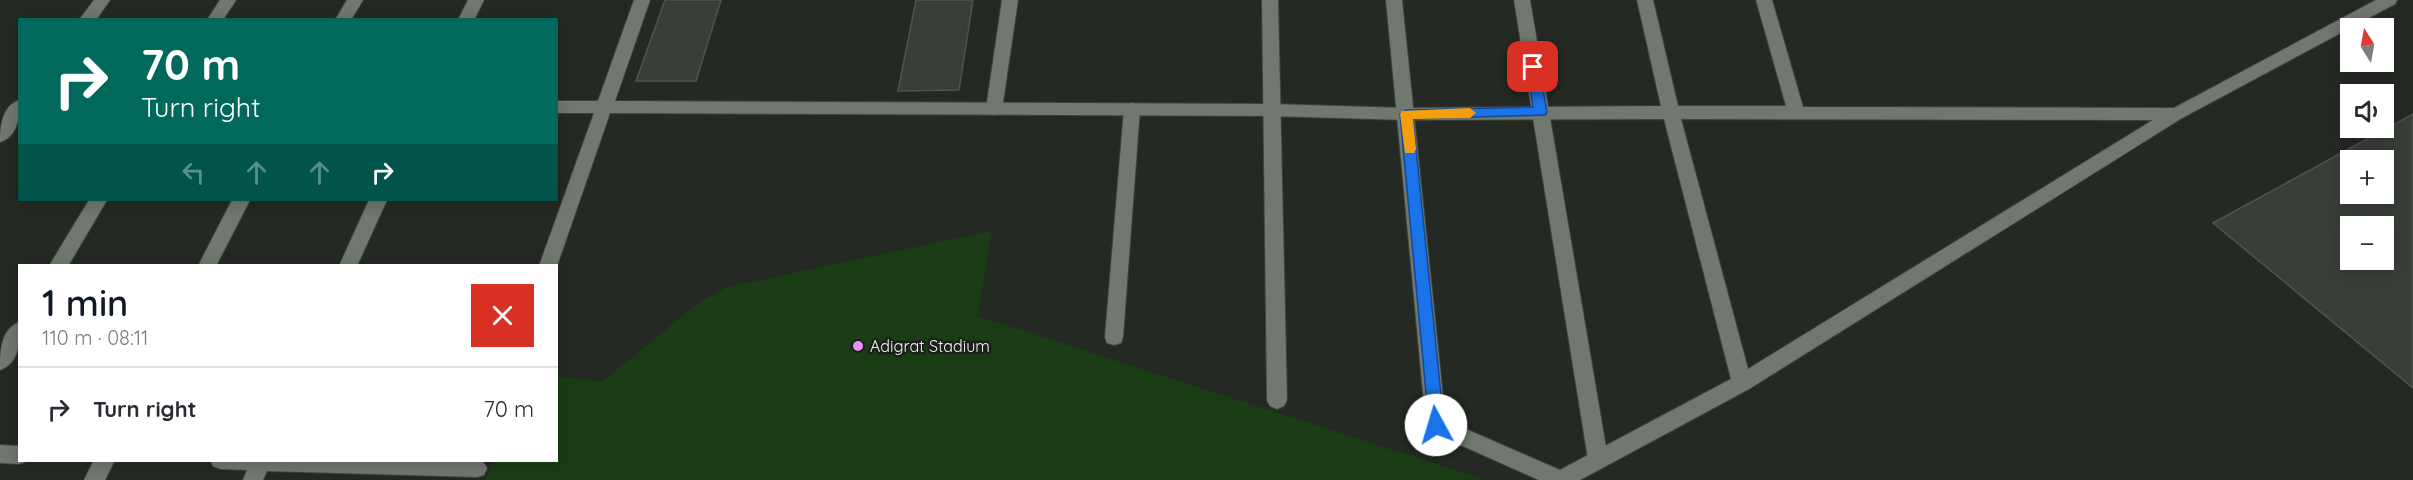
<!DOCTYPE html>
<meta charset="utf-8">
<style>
:root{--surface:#fff;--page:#f2f2f3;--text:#2b2b33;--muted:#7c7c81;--line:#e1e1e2;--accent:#111827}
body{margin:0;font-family:Quicksand,sans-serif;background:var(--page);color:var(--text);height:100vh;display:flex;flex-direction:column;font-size:22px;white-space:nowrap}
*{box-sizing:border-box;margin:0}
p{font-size:20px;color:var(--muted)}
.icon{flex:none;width:33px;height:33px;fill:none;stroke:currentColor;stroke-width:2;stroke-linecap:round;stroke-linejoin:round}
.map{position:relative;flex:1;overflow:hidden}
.sheet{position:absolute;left:18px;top:264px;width:540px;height:198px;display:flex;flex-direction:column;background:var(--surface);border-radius:0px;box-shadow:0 3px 15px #0003}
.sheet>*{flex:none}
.guide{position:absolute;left:18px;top:18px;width:540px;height:183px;border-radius:0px;box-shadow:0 3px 15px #0003;background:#00695c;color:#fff;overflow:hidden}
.needle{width:39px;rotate:349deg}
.controls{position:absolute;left:2340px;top:18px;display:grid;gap:12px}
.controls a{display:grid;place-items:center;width:54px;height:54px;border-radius:0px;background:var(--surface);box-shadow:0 3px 15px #0003;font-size:30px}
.pin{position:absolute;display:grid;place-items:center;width:51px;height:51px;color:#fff;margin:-26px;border-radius:12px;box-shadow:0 3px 9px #0006}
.me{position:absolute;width:66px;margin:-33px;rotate:354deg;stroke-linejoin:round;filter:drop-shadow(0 0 4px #0008)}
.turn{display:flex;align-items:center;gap:21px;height:126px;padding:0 24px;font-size:27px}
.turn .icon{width:78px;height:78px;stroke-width:2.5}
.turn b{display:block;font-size:42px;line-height:51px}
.lanes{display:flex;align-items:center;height:57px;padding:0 24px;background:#0003;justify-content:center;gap:30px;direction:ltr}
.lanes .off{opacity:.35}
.round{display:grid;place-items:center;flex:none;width:63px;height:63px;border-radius:0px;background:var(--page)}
.overview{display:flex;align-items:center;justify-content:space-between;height:102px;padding:0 24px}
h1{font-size:36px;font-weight:600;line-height:45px;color:var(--accent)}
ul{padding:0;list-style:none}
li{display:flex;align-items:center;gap:18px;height:84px;padding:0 24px;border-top:2px solid var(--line)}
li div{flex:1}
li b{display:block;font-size:22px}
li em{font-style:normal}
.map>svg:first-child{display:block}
</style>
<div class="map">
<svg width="2413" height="480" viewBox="0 0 2413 480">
<rect width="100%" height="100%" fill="#242a23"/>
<path fill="#1a3d15" d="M992 231 977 316 1486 480H485L492 461 556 460 557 376 602 382 698 303 728 287Z"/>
<path fill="#393f38" stroke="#4e554d" stroke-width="1.5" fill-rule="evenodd" d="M665 0H721L696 81H636Z
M916 0H973L959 90 898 91Z
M2413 114V388L2213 223ZM2350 160H2384V194H2350ZM2350 226H2384V260H2350Z"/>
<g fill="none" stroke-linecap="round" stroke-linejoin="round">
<g stroke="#3f443f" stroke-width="2">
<path id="lane" d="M1002 0H1018L1002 109 1000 113 994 115 988 113 986 109Z
M1262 0H1278L1287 400 1284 406 1277 409 1270 406 1267 400Z
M1386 0H1402L1446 425 1443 431 1436 434 1429 431 1426 425Z
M1514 0H1530L1608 459 1605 465 1598 468 1591 465 1588 459Z
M1132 103 1138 105 1140 109 1123 337 1121 343 1114 345 1107 343 1105 337 1124 109 1126 105Z"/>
</g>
<g stroke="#3f443f" stroke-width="2">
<path id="street" d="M94 0H110L96 20H79Z
M220 0H236L223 20H207Z
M347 0H363L351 20H335Z
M468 0H484L474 20H458Z
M634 0H650L615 101 1271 104 1406 108 1661 106 1637 0H1653L1678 106H1786L1756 0H1772L1803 107 2174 108 2376 0H2397L2395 4 2182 118 1749 389 1580 480H1539L1429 431 1426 425 1429 419 1436 416 1560 470 1731 379 1664 119 1406 120 1271 116 610 113 557 266H539L594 113H556V101H598ZM1681 119 2153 120 1748 369Z
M20 100C20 115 18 137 0 142 0 127 2 105 20 100Z
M89 200H107L68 266H49Z
M232 200H250L216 266H198Z
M369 200H387L357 266H339Z
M20 322C20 340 20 363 0 370 0 353 0 329 20 322Z
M0 445 20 446V460L27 461 20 464 0 463Z
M94 460H115L105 480H84Z
M210 460H482L487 468 484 475 477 477 267 471 263 480H243L247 470 220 469 213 466Z"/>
</g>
<use href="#lane" fill="#70786f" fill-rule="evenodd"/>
<use href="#street" fill="#70786f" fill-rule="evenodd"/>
</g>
<path fill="#1a73e8" stroke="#114b97" stroke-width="1.5" d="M1533 63 1539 67 1547 112 1545 115 1413 119 1444 425 1442 430 1436 432 1431 430 1429 425 1400 114 1406 110 1533 107 1527 67Z"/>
<path fill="#f59e0b" d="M1470 108 1476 113 1470 118 1413 119 1416 149 1414 153H1405L1400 114 1402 111Z"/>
<circle fill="#eb8dfc" stroke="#1b211a" stroke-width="2" cx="858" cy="346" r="6"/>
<g text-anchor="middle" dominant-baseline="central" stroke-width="5" stroke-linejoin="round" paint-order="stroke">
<g font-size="16" fill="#eff4ef" stroke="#1b211a" text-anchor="start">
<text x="870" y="346">Adigrat Stadium</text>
</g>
</g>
</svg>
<div class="controls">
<a><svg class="needle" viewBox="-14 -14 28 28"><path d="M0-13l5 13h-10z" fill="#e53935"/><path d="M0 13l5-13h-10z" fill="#7c7c81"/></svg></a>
<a><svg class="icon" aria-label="sound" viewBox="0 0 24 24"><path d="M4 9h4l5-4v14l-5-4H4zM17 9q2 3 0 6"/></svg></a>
<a>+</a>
<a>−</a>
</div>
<div class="pin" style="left:1533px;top:67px;background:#d93025"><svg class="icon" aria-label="arrive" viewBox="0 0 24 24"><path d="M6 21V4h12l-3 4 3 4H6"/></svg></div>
<svg class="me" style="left:1436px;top:425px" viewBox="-20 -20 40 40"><circle r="19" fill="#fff"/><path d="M0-13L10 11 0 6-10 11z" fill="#1a73e8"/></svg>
<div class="guide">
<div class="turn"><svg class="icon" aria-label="right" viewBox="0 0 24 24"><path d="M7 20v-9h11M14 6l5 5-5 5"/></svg><div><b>70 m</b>Turn right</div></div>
<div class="lanes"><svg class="icon off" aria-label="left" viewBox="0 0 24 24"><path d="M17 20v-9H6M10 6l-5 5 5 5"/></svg><svg class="icon off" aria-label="ahead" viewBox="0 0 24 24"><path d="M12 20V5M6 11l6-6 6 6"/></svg><svg class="icon off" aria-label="ahead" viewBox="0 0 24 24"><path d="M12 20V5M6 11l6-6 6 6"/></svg><svg class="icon" aria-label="right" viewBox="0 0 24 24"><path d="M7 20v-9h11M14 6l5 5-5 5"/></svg></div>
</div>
<section class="sheet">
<div class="overview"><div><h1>1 min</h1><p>110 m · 08:11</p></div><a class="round" style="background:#d93025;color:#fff"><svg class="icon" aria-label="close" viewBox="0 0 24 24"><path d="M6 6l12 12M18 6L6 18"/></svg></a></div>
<ul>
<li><svg class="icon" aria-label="right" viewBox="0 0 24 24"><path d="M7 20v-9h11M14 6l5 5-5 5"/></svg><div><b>Turn right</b></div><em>70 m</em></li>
</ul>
</section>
</div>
